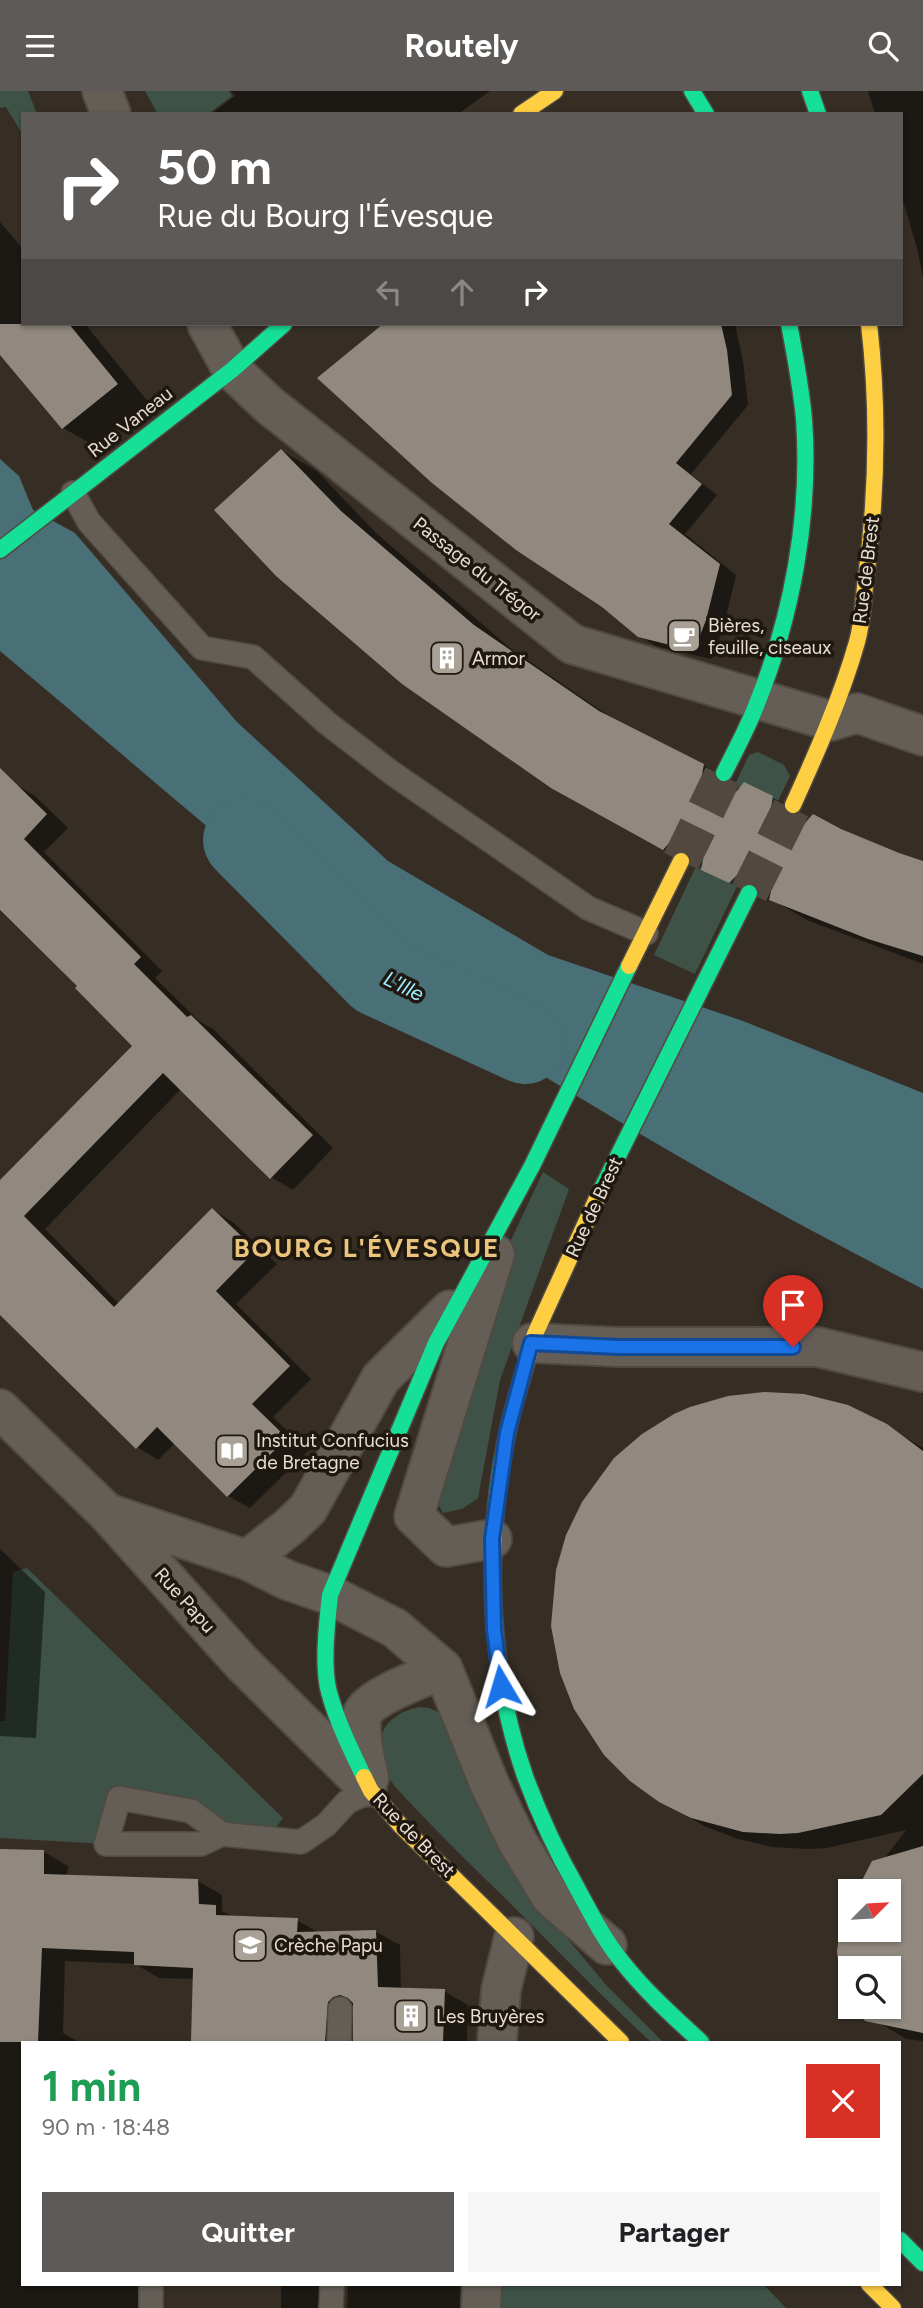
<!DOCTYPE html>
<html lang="fr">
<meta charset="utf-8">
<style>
:root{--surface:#fff;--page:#f6f6f6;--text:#202124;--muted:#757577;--accent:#5e5a57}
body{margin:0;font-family:Figtree,sans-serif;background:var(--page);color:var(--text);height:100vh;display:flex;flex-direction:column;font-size:26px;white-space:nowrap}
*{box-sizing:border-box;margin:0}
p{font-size:23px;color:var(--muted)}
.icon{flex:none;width:38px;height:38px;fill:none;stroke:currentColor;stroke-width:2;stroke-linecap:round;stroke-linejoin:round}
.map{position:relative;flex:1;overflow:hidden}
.sheet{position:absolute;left:21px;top:1950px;width:880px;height:245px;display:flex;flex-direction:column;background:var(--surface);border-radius:0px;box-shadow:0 2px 5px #0004}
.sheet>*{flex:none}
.top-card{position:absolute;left:21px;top:21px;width:882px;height:214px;border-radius:0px;box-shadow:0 2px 5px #0004;background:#5e5a57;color:#fff;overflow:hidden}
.needle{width:46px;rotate:66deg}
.fabs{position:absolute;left:838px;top:1788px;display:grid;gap:14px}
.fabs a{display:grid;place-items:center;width:63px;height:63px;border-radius:0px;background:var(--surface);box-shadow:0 2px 5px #0004;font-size:35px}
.pin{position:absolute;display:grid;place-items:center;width:60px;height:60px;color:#fff;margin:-72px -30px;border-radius:50% 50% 50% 0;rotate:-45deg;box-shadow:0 0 7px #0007}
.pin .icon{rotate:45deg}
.me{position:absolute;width:77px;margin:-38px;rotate:353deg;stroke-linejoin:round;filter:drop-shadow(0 0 5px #0008)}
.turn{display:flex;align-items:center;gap:24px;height:147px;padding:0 21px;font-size:32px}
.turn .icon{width:91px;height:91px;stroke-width:2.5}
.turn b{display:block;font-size:49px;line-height:60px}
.lanes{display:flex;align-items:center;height:66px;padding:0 21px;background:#0003;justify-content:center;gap:35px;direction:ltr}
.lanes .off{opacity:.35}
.round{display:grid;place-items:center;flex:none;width:74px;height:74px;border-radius:0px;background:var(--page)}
.head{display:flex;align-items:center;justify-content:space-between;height:119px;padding:0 21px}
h1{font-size:42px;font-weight:700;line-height:52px;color:#1e9e55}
.cta{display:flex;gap:14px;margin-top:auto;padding:14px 21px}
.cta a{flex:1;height:80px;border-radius:0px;background:var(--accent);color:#fff;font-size:28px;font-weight:700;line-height:80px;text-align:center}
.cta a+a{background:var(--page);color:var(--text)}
header{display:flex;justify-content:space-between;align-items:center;height:91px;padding:0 21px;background:var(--accent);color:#fff;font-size:32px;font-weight:700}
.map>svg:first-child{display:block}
</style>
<header><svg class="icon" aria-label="menu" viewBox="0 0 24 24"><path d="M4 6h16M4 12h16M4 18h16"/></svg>Routely<svg class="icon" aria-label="search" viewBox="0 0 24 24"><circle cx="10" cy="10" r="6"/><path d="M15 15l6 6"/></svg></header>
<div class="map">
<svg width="923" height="2217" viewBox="0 0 923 2217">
<rect width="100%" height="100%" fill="#362e25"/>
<path fill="#3e5247" d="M0 0H28L37 23H23V44L6 16 0 17Z
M145 0H229L232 5 208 23H158Z
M758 661 784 674 790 685 695 883 654 864 749 664Z
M543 1081 569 1098 500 1289 478 1407 462 1418 443 1422 431 1400 494 1185Z
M27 1477 283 1727 268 1748 119 1707 106 1753 0 1747V1630H5L13 1481Z
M419 1616 429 1617 440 1622 537 1811 607 1895 663 1951H651C601 1905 554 1856 506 1808 475 1778 444 1748 415 1717 403 1704 388 1691 383 1674 373 1642 388 1623 419 1616Z
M482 2193H763L786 2217H481Z"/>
<path fill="#496f77" d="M0 368 19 385 33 419 75 442 237 631 388 770 548 864 743 930 923 1002V1198C810 1140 700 1080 592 1014 537 981 481 948 429 911 281 804 140 677 0 560Z"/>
<path fill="#0007" fill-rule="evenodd" d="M231 0H490L458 23H211L235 5Z
M868 0H923V187L917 157 901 103V23H875Z
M0 131 23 158V233H85L149 312 95 355 63 337 0 261Z
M385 233H735L743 270 748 314 691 383 717 404 685 443 736 484 723 539 711 568 656 555 639 545 320 287Z
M282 360 317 380 376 442 510 557 619 632 703 674 739 695 738 701 772 706 808 727 807 733 923 772V873L807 829 770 807 766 811 703 778 704 773 699 778 589 716Z
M13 692 35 705 68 737 44 761 162 880 155 887 199 930 213 938 333 1057 293 1099 271 1086 181 998 45 1138 119 1213 213 1119 234 1132 277 1173 236 1213 311 1288 273 1326 308 1360 250 1417 228 1405 175 1352 158 1369 137 1356 0 1222V1092L134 955 79 895 0 820V706Z
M867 1324 923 1357V1950L906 1948 878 1931 889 1916V1878H850V1907L845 1899 842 1837 850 1818V1839H889V1801H859L906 1739 827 1757 808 1758 772 1756 738 1748 704 1735 675 1718Z
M0 1458 45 1501 36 1647 0 1645Z
M0 1759 44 1761 68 1775 67 1785 198 1790 222 1804V1820L234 1826 297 1829 319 1842 376 1841 400 1854 401 1899 444 1900 468 1914 467 1951H355L354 1923 350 1931V1951H193L194 1888 159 1887 135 1873 65 1870 63 1942 79 1951H23V2193H140V2217H0ZM326 1900 354 1916V1921L324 1903Z
M281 2193H346L341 2207V2217H281Z
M348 2193H461L460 2217H347Z"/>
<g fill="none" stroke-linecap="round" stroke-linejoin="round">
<path stroke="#496f77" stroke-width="82" d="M244 749 379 885 525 952"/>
</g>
<path fill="#91897f" d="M0 233H69L118 293 62 338 0 264Z
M383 233H721L727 259 732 304 676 372 702 393 669 433 720 473 706 529 694 560 638 546 602 516 516 459 432 392 317 287Z
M281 358 341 420 474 534 599 620 704 673 702 684 706 694 714 701 726 704 737 700 744 691 773 705 771 717 776 727 784 734 796 736 805 732 813 723 841 738 899 762 923 770V865L868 848 769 809 771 800 768 791 758 782 747 780 738 783 729 792 701 779 703 768 699 758 690 750 679 748 669 752 663 759 551 697 402 593 276 485 214 419Z
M0 677 47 723 24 748 141 866 134 873 187 926 191 924 313 1044 270 1088 163 982 24 1125 114 1216 212 1117 256 1159 216 1200 290 1275 252 1313 287 1347 227 1406 157 1336 136 1358 0 1224V1089L132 955 75 897 77 895 0 819Z
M765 1301 804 1303 848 1314 887 1333 923 1360V1683L881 1724 798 1742 780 1743 743 1741 691 1727 659 1711 630 1690 604 1664 574 1618 560 1582 551 1535 556 1479 566 1444 582 1411 614 1367 642 1343 674 1323 690 1316 728 1305Z
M923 1755V1942L865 1930 854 1916H889V1878H850V1911L843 1902 837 1861 842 1819 850 1808V1839H889V1801H856L872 1770Z
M0 1758 44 1759V1783L198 1788 199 1813 216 1814V1824L298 1827 297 1841 376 1839 378 1896 445 1898 443 1951H353V1912L348 1907 340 1904 333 1906 328 1911 325 1951H191L193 1877 134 1874V1861L42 1857 38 1951H0Z"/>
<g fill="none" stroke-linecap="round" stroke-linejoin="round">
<path stroke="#51483f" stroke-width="38" stroke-dasharray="38 19" stroke-linecap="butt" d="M681 770 724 682
M749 802 793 714"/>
<g stroke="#514a42" stroke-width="26">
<path id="lane" d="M73 402 89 431 202 557 253 566 327 632 392 682 588 817 646 842
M222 1743 201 1753H106L119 1707 191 1720 222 1743 301 1751 326 1734 347 1711 371 1700
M339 1951 340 1918
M151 2193V2217
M331 2217 332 2193"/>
</g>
<g stroke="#514a42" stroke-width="42">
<path id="street" d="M102 0 111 23
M207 233 232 279 269 314 572 553 831 630 857 622 923 645
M532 1252 619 1256H818L923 1281
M0 1318 107 1422 241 1571 367 1696
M107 1422 247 1469 287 1489 330 1504 395 1537 443 1578 489 1692 517 1750 551 1806 607 1854
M492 1448 446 1456 414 1425 495 1163
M247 1469 289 1436 308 1418 381 1287 450 1219
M369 1687C366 1671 357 1638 363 1622 369 1606 425 1586 443 1578
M497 1951 501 1899 514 1846
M481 2217 482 2193"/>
</g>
<g stroke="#514a42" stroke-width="19">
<path id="fast" d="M692 0 706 23
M810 0 818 23
M0 459 232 279 284 233
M724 682C735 660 747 638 756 615 792 526 811 424 804 328 801 296 795 264 789 233
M598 1105 749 802
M517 1304C483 1423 484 1567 525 1685 539 1723 556 1760 576 1795 590 1821 604 1849 623 1872 646 1901 674 1926 701 1951
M364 1686C351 1659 337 1631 329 1601 322 1576 327 1531 330 1504L436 1252 532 1075 629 875
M900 2149 923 2172"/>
</g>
<g stroke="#514a42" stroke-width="19">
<path id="slow" d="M521 23 555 0
M793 714C817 661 841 607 857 551 863 530 863 509 866 487 877 402 879 318 869 233
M629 875 681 770
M517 1304 535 1243 598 1105
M364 1686 371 1700 401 1735 621 1951
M869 2193 893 2217"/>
</g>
<use href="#lane" stroke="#645e57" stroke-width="23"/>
<use href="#street" stroke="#645e57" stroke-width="38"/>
<use href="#fast" stroke="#16e098" stroke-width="16"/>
<use href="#slow" stroke="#ffcf43" stroke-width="16"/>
</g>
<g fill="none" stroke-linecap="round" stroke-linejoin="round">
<g stroke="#114b97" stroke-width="18">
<path id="route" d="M501 1595 494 1538 492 1448 507 1342 531 1252 619 1256H793"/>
</g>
<use href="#route" stroke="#1a73e8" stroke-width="12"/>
</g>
<defs>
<g id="cafe-square" transform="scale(1.75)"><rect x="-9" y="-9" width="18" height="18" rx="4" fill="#a9a096" stroke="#1f1811"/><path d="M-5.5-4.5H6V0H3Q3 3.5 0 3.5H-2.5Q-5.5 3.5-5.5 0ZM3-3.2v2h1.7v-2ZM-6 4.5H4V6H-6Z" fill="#fff"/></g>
<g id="building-square" transform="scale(1.75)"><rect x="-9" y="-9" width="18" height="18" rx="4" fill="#a9a096" stroke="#1f1811"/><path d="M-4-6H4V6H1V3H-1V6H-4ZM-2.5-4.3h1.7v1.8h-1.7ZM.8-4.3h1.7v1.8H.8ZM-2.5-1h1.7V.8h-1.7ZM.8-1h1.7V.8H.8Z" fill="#fff"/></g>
<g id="library-square" transform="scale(1.75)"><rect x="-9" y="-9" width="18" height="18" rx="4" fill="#a9a096" stroke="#1f1811"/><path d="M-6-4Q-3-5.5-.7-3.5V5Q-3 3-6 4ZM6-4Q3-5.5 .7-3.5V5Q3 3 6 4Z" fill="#fff"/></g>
<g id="school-square" transform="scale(1.75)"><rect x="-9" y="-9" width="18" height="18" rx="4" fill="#a9a096" stroke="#1f1811"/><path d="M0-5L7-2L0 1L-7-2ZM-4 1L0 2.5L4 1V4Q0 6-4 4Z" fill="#fff"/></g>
</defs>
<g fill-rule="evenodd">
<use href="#cafe-square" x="684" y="545"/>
<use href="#building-square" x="447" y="567"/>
<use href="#library-square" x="232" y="1360"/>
<use href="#school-square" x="250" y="1854"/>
<use href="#building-square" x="411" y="1925"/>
</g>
<g text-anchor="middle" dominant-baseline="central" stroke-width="7" stroke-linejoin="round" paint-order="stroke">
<g font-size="19" fill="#e7ddd3" stroke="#1f1811">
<text transform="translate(130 331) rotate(-38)">Rue Vaneau</text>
<text transform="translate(477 478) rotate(38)">Passage du Trégor</text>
<text transform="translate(866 479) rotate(-83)">Rue de Brest</text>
<text transform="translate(594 1116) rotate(-65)">Rue de Brest</text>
<text transform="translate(185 1509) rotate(48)">Rue Papu</text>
<text transform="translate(414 1744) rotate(46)">Rue de Brest</text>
</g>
<g font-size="19" fill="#e7ddd3" stroke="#1f1811" text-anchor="start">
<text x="708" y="534">Bières,<tspan x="708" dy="22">feuille, ciseaux</tspan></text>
<text x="472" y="567">Armor</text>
<text x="256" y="1349">Institut Confucius<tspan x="256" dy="22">de Bretagne</tspan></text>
<text x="274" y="1854">Crèche Papu</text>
<text x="436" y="1925">Les Bruyères</text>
</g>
<g font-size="21" font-style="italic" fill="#9fecfd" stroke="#1f1811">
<text transform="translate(404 895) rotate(26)">L'Ille</text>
</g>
<g font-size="26" font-weight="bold" letter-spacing="2" fill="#eac37c" stroke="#1f1811">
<text x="367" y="1157">BOURG L'ÉVESQUE</text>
</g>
</g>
</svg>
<div class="fabs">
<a><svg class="needle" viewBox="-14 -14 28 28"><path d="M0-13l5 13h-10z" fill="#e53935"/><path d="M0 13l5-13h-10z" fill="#757577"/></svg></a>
<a><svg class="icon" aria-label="search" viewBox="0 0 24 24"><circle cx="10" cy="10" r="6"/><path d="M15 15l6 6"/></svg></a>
</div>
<div class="pin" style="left:793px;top:1256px;background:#d93025"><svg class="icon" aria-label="arrive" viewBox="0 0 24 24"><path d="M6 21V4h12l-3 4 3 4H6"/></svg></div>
<svg class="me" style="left:501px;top:1595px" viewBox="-20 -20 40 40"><path d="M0-17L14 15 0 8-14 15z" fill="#1a73e8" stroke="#fff" stroke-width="4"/></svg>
<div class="top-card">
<div class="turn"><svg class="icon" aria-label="right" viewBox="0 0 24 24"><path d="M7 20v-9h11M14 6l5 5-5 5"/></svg><div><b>50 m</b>Rue du Bourg l'Évesque</div></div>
<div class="lanes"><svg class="icon off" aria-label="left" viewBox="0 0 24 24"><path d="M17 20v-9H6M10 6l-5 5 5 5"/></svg><svg class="icon off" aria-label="ahead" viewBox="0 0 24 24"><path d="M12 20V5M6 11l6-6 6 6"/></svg><svg class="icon" aria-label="right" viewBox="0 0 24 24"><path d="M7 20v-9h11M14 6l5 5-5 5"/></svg></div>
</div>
<section class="sheet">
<div class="head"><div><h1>1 min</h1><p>90 m · 18:48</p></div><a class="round" style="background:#d93025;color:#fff"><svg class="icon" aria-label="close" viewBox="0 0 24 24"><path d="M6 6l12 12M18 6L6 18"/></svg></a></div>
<div class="cta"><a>Quitter</a><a>Partager</a></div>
</section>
</div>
